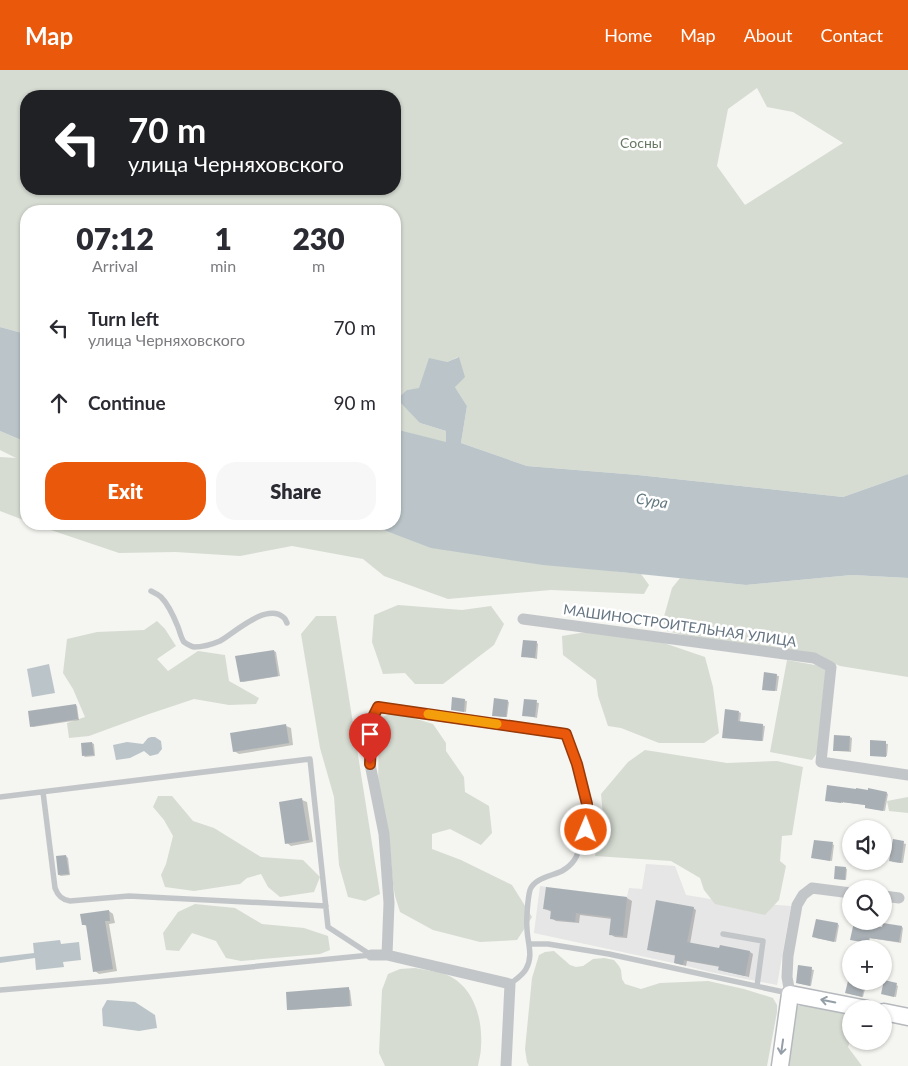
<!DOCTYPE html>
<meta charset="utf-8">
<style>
:root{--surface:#fff;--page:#f7f7f7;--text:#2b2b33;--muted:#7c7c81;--accent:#ea580c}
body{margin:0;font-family:Lato,sans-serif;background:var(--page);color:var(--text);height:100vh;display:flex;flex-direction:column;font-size:19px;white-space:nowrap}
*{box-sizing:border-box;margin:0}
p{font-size:16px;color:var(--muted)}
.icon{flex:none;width:28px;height:28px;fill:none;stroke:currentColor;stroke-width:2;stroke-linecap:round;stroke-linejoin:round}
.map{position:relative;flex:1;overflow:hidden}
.details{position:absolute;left:20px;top:135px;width:381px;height:325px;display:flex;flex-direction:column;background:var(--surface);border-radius:20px;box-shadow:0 1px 4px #0004}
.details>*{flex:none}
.guide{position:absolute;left:20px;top:20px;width:381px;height:105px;border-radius:20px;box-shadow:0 1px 4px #0004;background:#202124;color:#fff;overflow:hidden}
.controls{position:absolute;left:842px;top:750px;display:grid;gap:10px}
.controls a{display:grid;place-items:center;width:50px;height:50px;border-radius:50%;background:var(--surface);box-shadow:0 1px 4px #0004;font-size:25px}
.pin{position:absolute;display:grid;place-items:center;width:42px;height:42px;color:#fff;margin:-51px -21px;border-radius:50% 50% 50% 0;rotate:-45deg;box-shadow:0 0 5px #0007}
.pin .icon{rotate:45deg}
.me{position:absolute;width:55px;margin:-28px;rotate:1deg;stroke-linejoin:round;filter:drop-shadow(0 0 4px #0008)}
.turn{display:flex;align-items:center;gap:18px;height:105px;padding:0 25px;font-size:22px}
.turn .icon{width:65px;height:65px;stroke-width:2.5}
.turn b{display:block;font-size:35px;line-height:42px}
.eta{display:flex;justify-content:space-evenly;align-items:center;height:85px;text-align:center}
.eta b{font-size:30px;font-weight:800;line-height:35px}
.primary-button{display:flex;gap:10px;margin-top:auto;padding:10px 25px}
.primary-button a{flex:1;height:58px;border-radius:20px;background:var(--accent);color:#fff;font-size:20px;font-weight:800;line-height:58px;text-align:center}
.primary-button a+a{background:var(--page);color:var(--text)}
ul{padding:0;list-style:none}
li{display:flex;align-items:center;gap:15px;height:75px;padding:0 25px}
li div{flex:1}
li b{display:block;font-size:19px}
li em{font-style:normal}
header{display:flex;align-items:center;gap:30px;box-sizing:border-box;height:70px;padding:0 25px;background:var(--accent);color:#fff}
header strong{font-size:24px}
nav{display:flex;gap:28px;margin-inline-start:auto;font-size:18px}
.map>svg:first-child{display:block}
</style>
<header>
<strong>Map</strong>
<nav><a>Home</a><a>Map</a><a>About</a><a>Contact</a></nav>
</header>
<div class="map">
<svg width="908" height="996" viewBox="0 0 908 996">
<rect width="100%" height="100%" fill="#f5f5f1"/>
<path fill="#e5e6e5" d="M646 794 675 796 686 825 722 831 791 836 777 915 710 902 683 895 534 863 540 816 627 827 629 818 642 819Z"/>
<path fill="#d6dcd2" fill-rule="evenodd" d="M0 0H908V404L843 427 638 405 527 396 461 373 467 336 455 317 458 287 447 292 419 319 407 320 420 353 446 361V373L395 359V141H26V264L0 257ZM757 18 767 37 793 42 843 73 745 135 717 96 728 39ZM26 26H395V119H26Z
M0 361 26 372V451L0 441V387L16 388 0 380Z
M33 454H368L384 459 620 502 641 504 649 515 644 524 551 520 448 529 384 506 363 489 292 476 240 486 175 482 119 483Z
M852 505 908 508V607L840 596 814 584 722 575 667 561 663 550 672 518 680 508 746 515Z
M398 535 462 540 491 536 504 554 494 575 443 614H415L405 603 383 604 372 572 374 545Z
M316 546H336L380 824 365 831 348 827 339 795 334 727 320 678 301 564Z
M157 551 165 559 176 576 157 589 168 601 198 581 225 585 229 611 259 628 256 634 229 635 194 629 149 644 89 666 69 668 67 653 85 647 73 619 63 603 67 569 97 562 144 560Z
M586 562 664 573 705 587 713 617 719 663 704 673H659L621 658 608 656 598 626 596 610 563 585 562 566Z
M787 590 826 597 817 683 812 690 770 682Z
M393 642 433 654 446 673V681L464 707 465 722 489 736 492 763 481 775 450 759 432 764V779L461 790 512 815 532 847 517 870 480 872 433 860 400 842 395 826 393 814 389 766 378 721 379 649Z
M645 680 727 693 777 691 803 697 792 765 782 766 780 791 786 796 779 830 765 845 715 834 704 820 700 808 671 791 595 786 603 745 601 724 628 692Z
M158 726H172L193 751 214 758 261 787 303 790 320 807 314 822 280 827 268 817 261 804 247 808 240 814 194 821 165 817 161 805 166 794 173 766 164 750 153 737Z
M908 727V743L889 741 887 731Z
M195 834 235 838 262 854 304 858 328 866 330 880 320 884 241 891 226 888 216 871 192 863 179 881 166 880 163 863 178 842Z
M554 881 570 895 576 897 583 896 593 889 604 888 614 890 619 896 621 900 622 909 625 914 641 919 660 913 708 911 744 919 773 928 777 935V942L767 996H529L527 992 525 979 532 908 539 885 545 882Z
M415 898C424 900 433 901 442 903 473 913 483 947 481 977 481 983 479 990 478 996H385L379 983 382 920 388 904 400 899Z
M812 931 851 941V968L848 977 862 996H784L793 938Z"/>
<path fill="#bbc5c9" d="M0 257 26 264V372L0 361Z
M459 287 465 307 455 317 467 336 461 373 527 396 638 405 843 427 908 404V508L852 505 746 515 620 502 543 495 431 478 368 454H395V359L446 372V361L420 353 397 329 407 320 419 318 429 288 447 292Z
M49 594 55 623 32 627 27 599Z
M151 667H155L161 671 162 679 158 684 150 686 144 681 130 688 116 690 113 675 127 672 143 674 148 668Z
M60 870 61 874 79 872 81 890 63 892 64 897 36 900 35 888 0 893V887L34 883 33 873Z
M107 930 135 932 155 945 157 958 139 961 103 956 102 939Z"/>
<path fill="#0003" d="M536 572 538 574 537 589 523 586Z
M274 581 276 582 280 606 243 612 241 611Z
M765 604 779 606 777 621 765 620Z
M453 628 467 631 466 642 454 640Z
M525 630 539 633 537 648 523 645Z
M507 631 509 632 507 647 495 646Z
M75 635 77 636 79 650 33 657 31 656Z
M739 642 741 643 740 652 765 656 763 671 726 668Z
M286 656 291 658 293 675 239 684 234 681Z
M850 667 852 668 851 682 837 681Z
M872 672 888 674 887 686 871 685Z
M92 673 94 674 95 686 85 687 84 686Z
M886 723 888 724 885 741 868 738 866 735 843 732V733L826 730Z
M302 730 307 732 313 772 291 776 287 773Z
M894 771 906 774 903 793 892 792Z
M832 774 834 775 832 791 814 788Z
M66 786 68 788 70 805 61 806 59 805Z
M853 791H872V795Z
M845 798 847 799 846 810 837 809Z
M547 818 627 828 632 831 627 868 615 867 610 864 612 849 580 845 579 853 556 851 551 848 552 842 545 839Z
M693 838 696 840 690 874 720 880 721 877 750 882 753 884 749 907 723 901 720 899V897L687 891 686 896 678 894 675 893 677 886 652 881 649 879Z
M109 841 113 844 115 853 109 854 117 901 99 904 95 901 88 857 83 854Z
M837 854 839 855 836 872 816 868Z
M902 857 903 858 901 873 870 868 869 873 853 870 883 858Z
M799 896 814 900 811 916 797 913Z
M851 906V911H867L863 927 847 923Z
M896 915 898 916 896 927 884 924Z
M348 919 350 920 352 936 290 940 288 939Z"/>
<path fill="#a9b0b5" d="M523 570 537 571 535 588 521 587Z
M274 580 278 606 240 612 235 586Z
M764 602 777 604 775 621 762 620Z
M452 627 465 629 464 642 451 640Z
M494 628 508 630 506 647 492 646Z
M524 629 537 630 535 647 522 646Z
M76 634 78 649 30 657 28 641Z
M725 639 739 641 738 651 763 654 762 671 722 668Z
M286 654 289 673 233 682 230 663Z
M834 665 850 666 849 681H833Z
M870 670 886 671V687L870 686Z
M92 672 94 685 82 686 81 673Z
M827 715 856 719V718L868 720V718L887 722 883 741 865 738V735L841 732V733L825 731Z
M302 728 309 770 285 774 279 732Z
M893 769 904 771 901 793 889 791Z
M814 770 833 772 830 791 811 788Z
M66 785 69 804 58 805 56 786Z
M835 796 846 797 845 810 834 809Z
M546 817 627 827 623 866 609 865 611 847 576 843 575 852 550 849 551 840 543 839Z
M656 830 694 837 687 872 719 878 720 875 750 881 745 906 718 900 719 896 684 890 683 895 674 893 675 885 647 880Z
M109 840 110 851H105L113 899 93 902 86 855H82L80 844Z
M816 849 838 853 834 872 812 867Z
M854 852 882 857 883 853 902 856 899 872 869 868 868 873 850 870Z
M798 895 812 897 810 916 796 913Z
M884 910 897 913 894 927 881 924Z
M848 911H865L862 927 845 923Z
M349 917 350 936 287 940 286 922Z"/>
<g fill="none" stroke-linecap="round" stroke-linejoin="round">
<g stroke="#b5b9bd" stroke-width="19">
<path id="secondary" d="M884 942 908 947
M780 996 790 924 867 939"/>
</g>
<path stroke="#c3c6c9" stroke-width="5.5" d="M151 521C155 523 158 524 161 527 169 535 174 547 178 557 180 562 181 568 184 572 187 574 190 576 194 577 202 577 213 574 220 571 234 563 266 533 283 547 285 548 286 551 287 553
M43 722 55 818C58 826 62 830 70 831L129 826 326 836
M0 727 310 689 328 857 371 885
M723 864 763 871 757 916
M529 874H548L609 884 788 923
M510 914C515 910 523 905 526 899 534 885 527 872 527 858 526 850 528 827 530 820 534 808 552 806 562 801 574 794 577 787 581 774 583 770 585 765 586 760 592 730 576 692 566 664
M0 920 109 911 371 885"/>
<path stroke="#c3c6c9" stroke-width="11" d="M523 549 814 588 831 597 821 692 908 705
M884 826 899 828
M371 885H387L510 914 506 996
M387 885 389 833 384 764 370 694 372 649 378 637 566 664
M790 924 787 907 788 886 797 835 803 825 812 818 851 823"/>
<use href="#secondary" stroke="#fff" stroke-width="16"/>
</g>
<defs><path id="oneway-shaft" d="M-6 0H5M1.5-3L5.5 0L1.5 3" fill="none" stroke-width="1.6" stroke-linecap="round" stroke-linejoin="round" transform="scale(1.25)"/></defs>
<g stroke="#939ea7">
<use href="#oneway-shaft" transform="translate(828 931) rotate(-169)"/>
<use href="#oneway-shaft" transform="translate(782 977) rotate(98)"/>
</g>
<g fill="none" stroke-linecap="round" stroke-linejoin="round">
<g stroke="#983908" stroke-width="12">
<path id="route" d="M370 694 372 649 378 637 566 664 577 694 587 734 586 760"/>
</g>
<use href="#route" stroke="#ea580c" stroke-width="9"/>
<path stroke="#f59e0b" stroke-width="9" d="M428 644 497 654"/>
</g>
<g text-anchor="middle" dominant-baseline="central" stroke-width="5" stroke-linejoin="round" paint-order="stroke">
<g font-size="14" fill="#677963" stroke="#fff">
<text x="641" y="72">Сосны</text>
</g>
<g font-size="14" fill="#657481" stroke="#fff">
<text transform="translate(680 555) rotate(8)">МАШИНОСТРОИТЕЛЬНАЯ УЛИЦА</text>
</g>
<g font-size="15" font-style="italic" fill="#60767f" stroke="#fff">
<text transform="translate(652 430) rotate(10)">Сура</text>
</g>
</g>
</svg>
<div class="controls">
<a><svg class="icon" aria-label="sound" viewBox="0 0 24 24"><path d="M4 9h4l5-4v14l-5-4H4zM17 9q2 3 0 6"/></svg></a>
<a><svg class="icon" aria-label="search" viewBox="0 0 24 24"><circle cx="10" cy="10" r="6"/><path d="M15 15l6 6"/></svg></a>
<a>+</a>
<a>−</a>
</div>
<div class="pin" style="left:370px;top:694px;background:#d93025"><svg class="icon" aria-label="arrive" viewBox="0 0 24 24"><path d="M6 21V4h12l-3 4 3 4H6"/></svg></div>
<svg class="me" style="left:586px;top:760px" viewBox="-20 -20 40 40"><circle r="17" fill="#ea580c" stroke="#fff" stroke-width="3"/><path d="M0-11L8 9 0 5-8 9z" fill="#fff"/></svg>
<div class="guide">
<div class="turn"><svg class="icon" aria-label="left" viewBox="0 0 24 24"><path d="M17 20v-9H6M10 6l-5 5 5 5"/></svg><div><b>70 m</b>улица Черняховского</div></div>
</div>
<section class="details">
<div class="eta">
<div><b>07:12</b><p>Arrival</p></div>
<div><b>1</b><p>min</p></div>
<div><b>230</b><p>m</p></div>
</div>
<ul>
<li><svg class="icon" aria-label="left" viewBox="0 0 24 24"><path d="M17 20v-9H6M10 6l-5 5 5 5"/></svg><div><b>Turn left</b><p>улица Черняховского</p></div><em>70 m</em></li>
<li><svg class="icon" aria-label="ahead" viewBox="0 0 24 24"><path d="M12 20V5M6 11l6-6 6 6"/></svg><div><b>Continue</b></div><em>90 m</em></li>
</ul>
<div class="primary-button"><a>Exit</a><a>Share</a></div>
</section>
</div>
